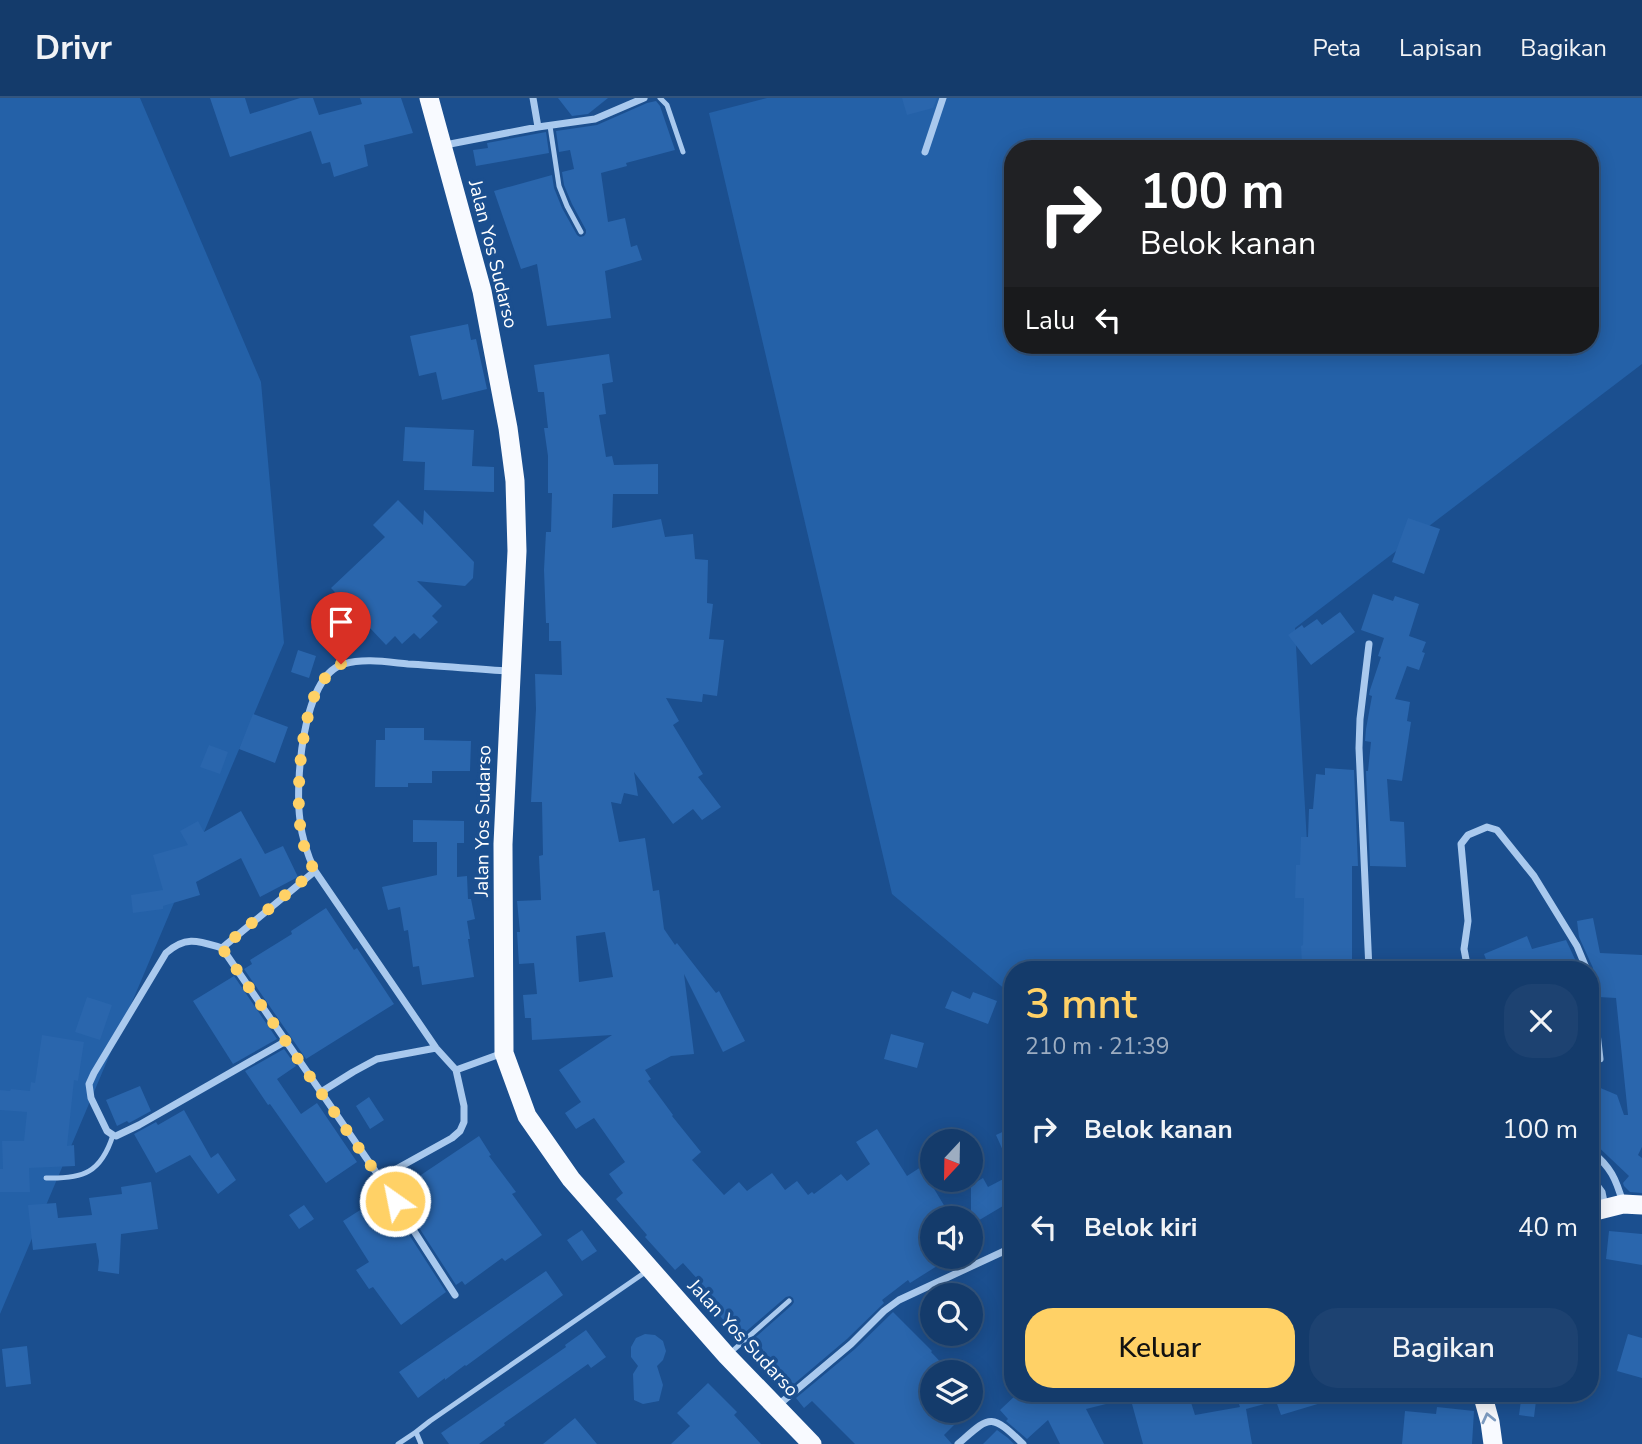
<!DOCTYPE html>
<html lang="id">
<meta charset="utf-8">
<style>
:root{--surface:#143b6b;--page:#1d4271;--text:#f1f3f6;--muted:#9dadc1;--line:#33557e;--accent:#ffd166}
body{margin:0;font-family:"Nunito Sans",sans-serif;background:var(--page);color:var(--text);height:100vh;display:flex;flex-direction:column;font-size:26px;white-space:nowrap}
*{box-sizing:border-box;margin:0}
p{font-size:23px;color:var(--muted)}
.icon{flex:none;width:38px;height:38px;fill:none;stroke:currentColor;stroke-width:2;stroke-linecap:round;stroke-linejoin:round}
.map{position:relative;flex:1;overflow:hidden}
.sheet{position:absolute;left:1004px;top:863px;width:595px;height:441px;display:flex;flex-direction:column;background:var(--surface);border-radius:28px;box-shadow:0 4px 18px #0003,0 0 0 2px var(--line)}
.sheet>*{flex:none}
.top-card{position:absolute;left:1004px;top:42px;width:595px;height:214px;border-radius:28px;box-shadow:0 4px 18px #0003,0 0 0 2px var(--line);background:#202124;color:#fff;overflow:hidden}
.needle{width:46px;rotate:202deg}
.buttons{position:absolute;left:920px;top:1031px;display:grid;gap:14px}
.buttons a{display:grid;place-items:center;width:63px;height:63px;border-radius:50%;background:var(--surface);box-shadow:0 4px 18px #0003,0 0 0 2px var(--line);font-size:35px}
.pin{position:absolute;display:grid;place-items:center;width:60px;height:60px;color:#fff;margin:-72px -30px;border-radius:50% 50% 50% 0;rotate:-45deg;box-shadow:0 0 7px #0007}
.pin .icon{rotate:45deg}
.me{position:absolute;width:77px;margin:-38px;rotate:327deg;stroke-linejoin:round;filter:drop-shadow(0 0 5px #0008)}
.turn{display:flex;align-items:center;gap:24px;height:147px;padding:0 21px;font-size:32px}
.turn .icon{width:91px;height:91px;stroke-width:2.5}
.turn b{display:block;font-size:49px;line-height:60px}
.then{display:flex;align-items:center;height:66px;padding:0 21px;background:#0003;gap:14px;font-size:26px}
.round{display:grid;place-items:center;flex:none;width:74px;height:74px;border-radius:28px;background:var(--page)}
.overview{display:flex;align-items:center;justify-content:space-between;height:119px;padding:0 21px}
h1{font-size:42px;font-weight:600;line-height:52px;color:var(--accent)}
.primary-button{display:flex;gap:14px;margin-top:auto;padding:14px 21px}
.primary-button a{flex:1;height:80px;border-radius:28px;background:var(--accent);color:#111;font-size:28px;font-weight:600;line-height:80px;text-align:center}
.primary-button a+a{background:var(--page);color:var(--text)}
ul{padding:0;list-style:none}
li{display:flex;align-items:center;gap:21px;height:98px;padding:0 21px}
li div{flex:1}
li b{display:block;font-size:26px}
li em{font-style:normal}
header{display:flex;align-items:center;gap:42px;box-sizing:border-box;height:98px;padding:0 35px;background:var(--surface);border-bottom:2px solid var(--line)}
header strong{font-size:33px}
nav{display:flex;gap:38px;margin-inline-start:auto;font-size:24px}
.map>svg:first-child{display:block}
</style>
<header>
<strong>Drivr</strong>
<nav><a>Peta</a><a>Lapisan</a><a>Bagikan</a></nav>
</header>
<div class="map">
<svg width="1642" height="1346" viewBox="0 0 1642 1346">
<rect width="100%" height="100%" fill="#1b4f8f"/>
<path fill="#2461a8" fill-rule="evenodd" d="M0 0H140L261 284 284 545 0 1216Z
M767 0H1642V266L1295 530 1314 871 1013 872V898L892 796 709 15ZM1013 51H1591V247H1013Z"/>
<path fill="#2a66ad" fill-rule="evenodd" d="M210 0H245L250 16 300 0H313L319 17 362 6 360 0H401L413 35 364 47 368 68 334 79 330 64 322 66 311 33 230 59Z
M558 0H608L588 16 572 18Z
M902 0H937L933 10 907 17Z
M656 3 660 8 675 52 626 65 627 68 601 75 608 124 625 120 631 149 637 147 642 162 605 173 611 220 547 228 537 166 521 171 494 93 552 77 554 90 562 110 577 137 580 139 584 138 586 135V132L572 106 564 87 562 74 574 71 570 52 559 54 556 33 597 27 647 5Z
M546 34 549 55 476 68 473 52 488 50 487 45Z
M468 226 471 242 476 241 487 291 442 302 436 274 419 278 410 238Z
M609 256 613 284 602 286 606 316 599 317 606 359 612 358 614 367 658 366V396H613L612 430 661 421 665 439 693 436 695 461 708 462 707 505 713 506 709 541 724 542 717 598 703 596 702 604 666 600 679 623 673 627 703 676 698 679 721 709 702 722 693 711 673 726 634 674 638 698 624 695 621 706 611 704 619 744 645 740 653 793 659 792 664 831 675 847 677 845 716 895 719 893 745 943 723 954 684 876 694 956 671 958 645 972 651 981 648 983 673 1017 672 1018 701 1054 692 1062 724 1097 739 1084 747 1093 772 1075 785 1092 797 1083 808 1097 812 1094 814 1096 841 1076 847 1083 870 1066 856 1044 877 1031 907 1078 921 1069 945 1109 933 1115V1158H953L910 1185 908 1182 882 1202 884 1205 847 1241 788 1291 749 1245 792 1207 794 1204 793 1200 790 1198 786 1199 742 1237 737 1232 734 1235 716 1213 713 1215 702 1200 710 1195 683 1165 675 1172 645 1139 647 1137 616 1101 623 1095 609 1076 625 1064 594 1020 576 1031 565 1015 581 1004 559 972 612 937 532 942 531 920H525L523 897 537 896 534 865 519 866 517 834H520L517 803 541 802 539 758 543 757 542 704H531L536 611 535 576 562 577 561 543H549V525H546L544 472 546 434H551L552 395H548V358L544 330H548L544 294H538L534 267ZM605 834 613 879 579 884 576 838Z
M405 329 474 332 472 368 494 369V394L424 392 425 364 403 363Z
M398 402 423 427 424 412 474 464 473 480 465 488 417 483 442 508 432 518 438 524 420 541 414 535 402 546 395 538 386 547 369 529 363 535 345 516 351 511 331 490 385 439 373 427Z
M1408 420 1440 431 1424 476 1392 464Z
M1373 496 1393 503 1395 498 1419 506 1409 538 1426 544 1422 554 1425 555 1419 572 1407 568 1395 601 1410 604 1407 623 1411 624 1402 683 1387 681 1390 723 1404 724 1406 769 1370 768 1366 673H1368L1371 644 1365 643 1366 631 1372 598 1369 597 1370 592 1381 559 1378 558 1384 540 1361 532Z
M1340 514 1355 534 1311 567 1288 537 1302 527 1304 530 1317 521 1322 527Z
M298 552 316 558 309 580 291 574Z
M253 616 288 629 275 665 239 651Z
M385 630H424V642L471 643 470 673H432V685H408V689H375L376 642H385Z
M209 647 228 654 220 676 200 669Z
M1325 670 1354 672 1358 768H1352V872H1310L1309 866H1302L1301 848 1303 847 1304 800H1295L1296 767H1300L1301 739H1308L1309 711H1313L1316 676 1325 677Z
M241 713 265 756 283 748 298 779 260 799 241 760 196 784 200 797 163 808V811L133 815 131 797 163 792 153 757 188 747 180 733 198 723 204 734Z
M413 722 464 723V745H457V779L467 778 468 801H471L475 821 467 823 470 841H468L474 879 422 887 419 868 413 869 408 832 404 833 400 809 388 812 382 789 437 777V744H413Z
M326 810 354 852 357 850 394 906 306 961 244 871 252 866 250 862 292 836 291 833Z
M1593 820 1600 855 1642 857V1049L1638 1057 1642 1060V1095L1630 1094 1624 1088 1623 1085 1629 1078 1591 1042V986L1617 997 1624 1017H1628L1616 900 1599 899 1597 882 1594 878 1591 877 1593 870 1579 839 1577 823Z
M1527 838 1532 851 1566 842 1580 872H1490L1484 856Z
M234 878 277 941 233 966 193 903Z
M952 893 970 901 973 894 997 903 988 926 945 910Z
M87 899 112 907 100 942 75 934Z
M891 936 924 945 917 970 884 961Z
M42 937 84 944 78 983 74 982 67 1048 74 1047 75 1068 29 1070 30 1094H0V1071H3L2 1043H24L27 1014 0 1012V992L10 993 11 991 30 993 31 984 35 985Z
M284 951 296 968 277 981 301 1016 317 1005 357 1064 326 1085 270 1006 268 1007 245 973Z
M140 988 151 1013 129 1025 127 1023 117 1028 106 1002Z
M369 999 384 1022 370 1031 356 1008Z
M184 1012 211 1060 218 1055 236 1082 218 1096 190 1057 156 1075 134 1036 156 1024 158 1027Z
M1013 1029V1075L996 1037Z
M479 1038 491 1057 489 1058 516 1094 512 1096 542 1137 505 1163 502 1160 465 1187 462 1183 456 1187 416 1125 426 1119 406 1087Z
M1013 1076V1102L971 1127V1087L983 1080 988 1089Z
M151 1084 158 1131 121 1136 119 1176 98 1173 99 1163 96 1145 33 1152 28 1107 56 1105 58 1120 92 1117 89 1100 122 1096 121 1089Z
M379 1100 382 1104 384 1102 405 1133 406 1132 446 1194 401 1227 373 1189 369 1191 356 1172 369 1164 343 1123Z
M304 1107 314 1121 299 1131 289 1117Z
M582 1132 597 1153 582 1163 567 1142Z
M1609 1133 1642 1136V1167L1606 1161Z
M546 1173 563 1197 466 1268 465 1267 445 1282V1280L418 1300 399 1274Z
M893 1214 932 1253 931 1254 950 1274H933V1312H969L944 1337 952 1346H855L812 1303 804 1310 796 1300 855 1251Z
M586 1232 606 1259 591 1270 588 1266 504 1325 505 1327 479 1346H449L441 1335 566 1249 565 1247Z
M645 1236 655 1237 663 1243 666 1253 663 1262 657 1268 663 1287 659 1303 643 1306 634 1302 633 1276 638 1268 631 1259V1249L636 1240Z
M1628 1236 1642 1240V1280L1617 1273Z
M27 1248 31 1286 6 1289 2 1251Z
M708 1285 737 1314 734 1317 761 1346H671L690 1328 677 1315Z
M1018 1295H1126V1301L1086 1311 1104 1346H1060L1048 1322 1027 1341 1006 1323 1008 1321 1000 1312Z
M1129 1295H1188L1195 1317 1240 1309 1235 1295H1340L1341 1299 1281 1317 1276 1303 1246 1311 1252 1346H1143Z
M1522 1295H1537L1534 1319 1519 1317Z
M1437 1309 1474 1313 1472 1346H1402L1405 1313 1436 1316Z
M575 1320 597 1346H543Z
M997 1332 1008 1340 1014 1346H983Z"/>
<g fill="none" stroke-linecap="round" stroke-linejoin="round">
<path stroke="#a9c9ee" stroke-width="5" d="M660 0 667 7 683 54
M550 28 559 88 567 108 581 134
M46 1080C83 1081 101 1075 113 1037
M729 1256 789 1203
M398 1346 416 1334
M421 1346 416 1334 430 1323 647 1173"/>
<path stroke="#a9c9ee" stroke-width="7" d="M533 0 538 29
M445 47 538 29 595 21 644 0
M925 54 943 0
M222 850 315 773
M1369 872 1359 650 1360 621 1369 546
M1468 872 1464 851 1468 823 1461 746 1468 737 1487 729 1497 732 1534 778 1577 848 1587 872
M1591 883 1600 961
M286 943 139 1027 116 1038 113 1037 107 1033 91 1000 89 986 94 975 166 855C186 837 199 843 222 850L380 1080 455 1197
M456 972 503 955
M321 994 353 974 377 961 436 950
M1591 1053C1611 1069 1616 1081 1623 1105
M1591 1079 1602 1094 1605 1109
M380 1080 452 1040 460 1033 464 1024V1008L456 972 436 950 315 773C307 756 302 741 300 722 295 687 302 577 344 566 364 560 387 564 408 566 442 568 476 571 509 573
M776 1309 851 1246 884 1213 899 1202 1013 1149
M958 1346C990 1318 990 1314 1023 1346"/>
<path stroke="#f8faff" stroke-width="19" d="M429 0 482 193 508 330 515 383 517 453 503 746 504 955 527 1018 571 1081 727 1258 812 1346
M1591 1114 1623 1106 1642 1107
M1482 1295 1490 1324 1493 1346"/>
</g>
<defs><path id="oneway-chevron" d="M-2-3.5L2.5 0L-2 3.5" fill="none" stroke-width="1.6" stroke-linecap="round" stroke-linejoin="round" transform="scale(1.75)"/></defs>
<use stroke="#7e9cc1" href="#oneway-chevron" transform="translate(1488 1320) rotate(-103)"/>
<g fill="none" stroke-linecap="round" stroke-linejoin="round">
<path stroke="#ffd166" stroke-width="12" stroke-dasharray="0 21.6" d="M341 566C332 573 325 578 319 589 300 619 293 713 304 748 307 757 311 765 314 773L222 850 395 1103"/>
</g>
<g text-anchor="middle" dominant-baseline="central" stroke-width="7" stroke-linejoin="round" paint-order="stroke">
<g font-size="19" fill="#fff" stroke="#1b4f8f">
<text transform="translate(493 156) rotate(76)">Jalan Yos Sudarso</text>
<text transform="translate(483 723) rotate(-89)">Jalan Yos Sudarso</text>
<text transform="translate(743 1240) rotate(47)">Jalan Yos Sudarso</text>
</g>
</g>
</svg>
<div class="buttons">
<a><svg class="needle" viewBox="-14 -14 28 28"><path d="M0-13l5 13h-10z" fill="#e53935"/><path d="M0 13l5-13h-10z" fill="#9dadc1"/></svg></a>
<a><svg class="icon" aria-label="sound" viewBox="0 0 24 24"><path d="M4 9h4l5-4v14l-5-4H4zM17 9q2 3 0 6"/></svg></a>
<a><svg class="icon" aria-label="search" viewBox="0 0 24 24"><circle cx="10" cy="10" r="6"/><path d="M15 15l6 6"/></svg></a>
<a><svg class="icon" aria-label="layers" viewBox="0 0 24 24"><path d="M12 4l9 5-9 5-9-5zM3 14l9 5 9-5"/></svg></a>
</div>
<div class="pin" style="left:341px;top:566px;background:#d93025"><svg class="icon" aria-label="arrive" viewBox="0 0 24 24"><path d="M6 21V4h12l-3 4 3 4H6"/></svg></div>
<svg class="me" style="left:395px;top:1103px" viewBox="-20 -20 40 40"><circle r="17" fill="#ffd166" stroke="#fff" stroke-width="3"/><path d="M0-11L8 9 0 5-8 9z" fill="#fff"/></svg>
<div class="top-card">
<div class="turn"><svg class="icon" aria-label="right" viewBox="0 0 24 24"><path d="M7 20v-9h11M14 6l5 5-5 5"/></svg><div><b>100 m</b>Belok kanan</div></div>
<div class="then">Lalu<svg class="icon" aria-label="left" viewBox="0 0 24 24"><path d="M17 20v-9H6M10 6l-5 5 5 5"/></svg></div>
</div>
<section class="sheet">
<div class="overview"><div><h1>3 mnt</h1><p>210 m · 21:39</p></div><a class="round"><svg class="icon" aria-label="close" viewBox="0 0 24 24"><path d="M6 6l12 12M18 6L6 18"/></svg></a></div>
<ul>
<li><svg class="icon" aria-label="right" viewBox="0 0 24 24"><path d="M7 20v-9h11M14 6l5 5-5 5"/></svg><div><b>Belok kanan</b></div><em>100 m</em></li>
<li><svg class="icon" aria-label="left" viewBox="0 0 24 24"><path d="M17 20v-9H6M10 6l-5 5 5 5"/></svg><div><b>Belok kiri</b></div><em>40 m</em></li>
</ul>
<div class="primary-button"><a>Keluar</a><a>Bagikan</a></div>
</section>
</div>
